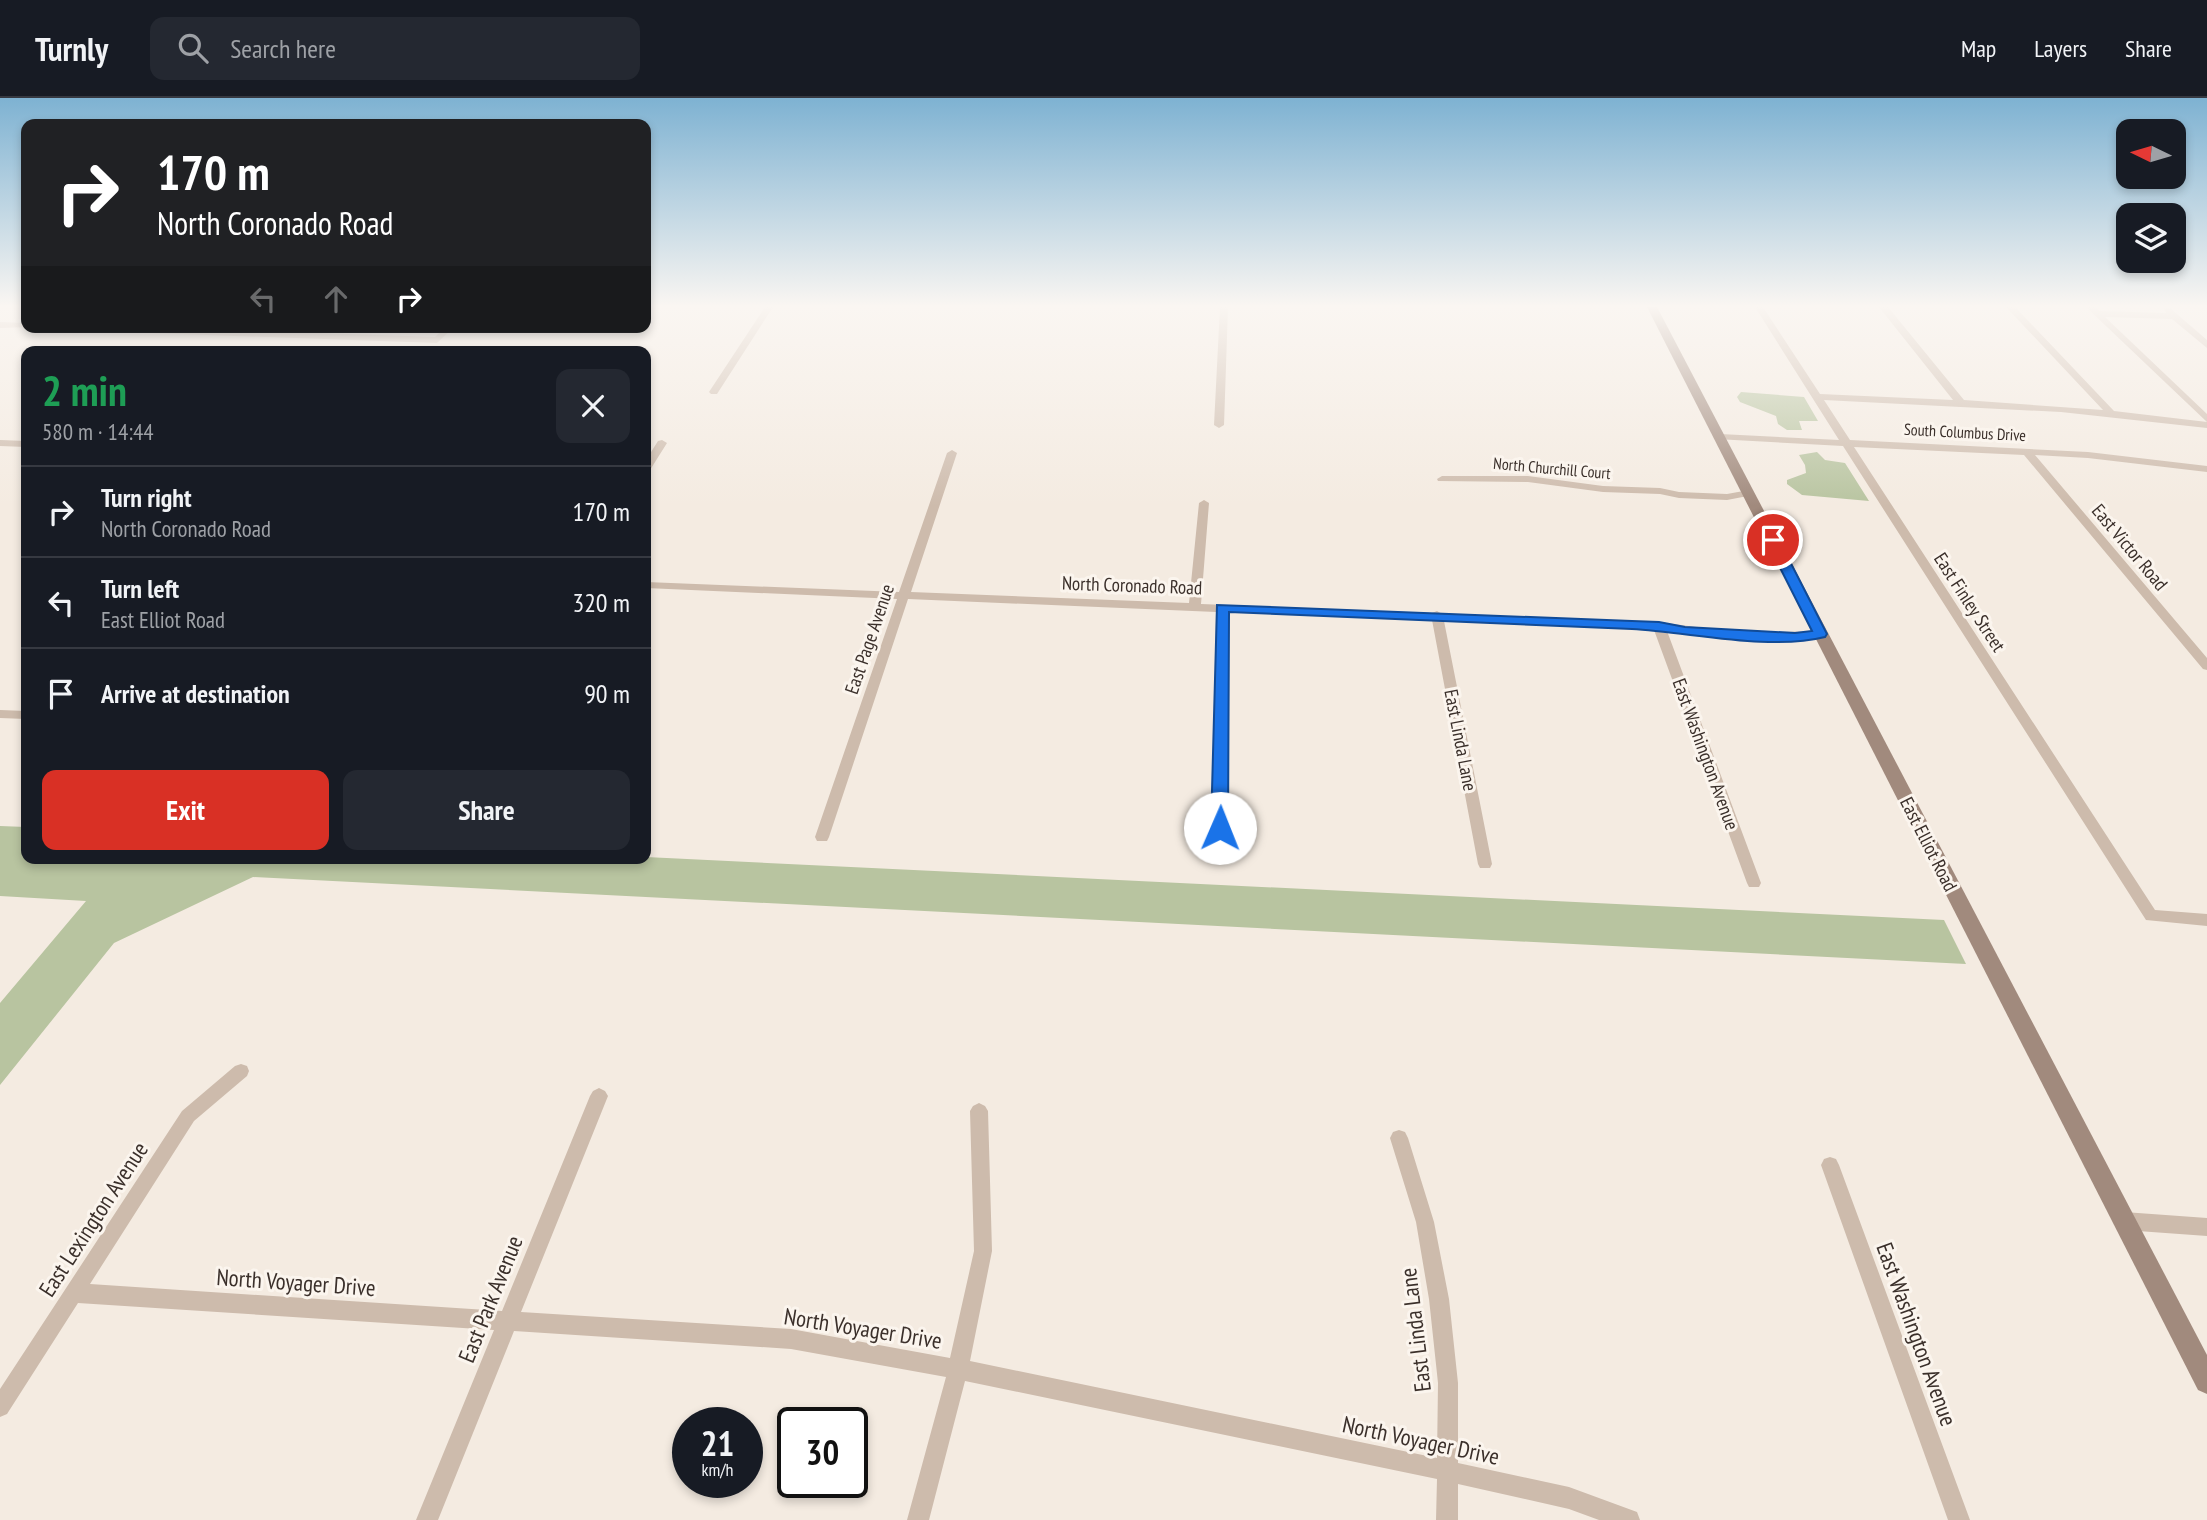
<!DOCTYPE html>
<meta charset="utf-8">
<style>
:root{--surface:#171b24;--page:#242831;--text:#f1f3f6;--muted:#9ea1a6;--line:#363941;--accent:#d93025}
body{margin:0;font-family:"PT Sans Narrow",sans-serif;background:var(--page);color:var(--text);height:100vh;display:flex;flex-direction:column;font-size:26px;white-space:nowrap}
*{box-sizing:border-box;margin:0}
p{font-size:23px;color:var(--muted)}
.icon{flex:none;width:38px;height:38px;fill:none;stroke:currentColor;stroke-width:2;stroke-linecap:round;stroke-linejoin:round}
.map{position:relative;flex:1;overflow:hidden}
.details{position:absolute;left:21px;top:248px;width:630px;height:518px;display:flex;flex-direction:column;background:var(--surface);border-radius:14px;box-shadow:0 4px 10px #0003}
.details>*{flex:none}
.banner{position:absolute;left:21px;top:21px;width:630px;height:214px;border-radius:14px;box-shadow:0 4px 10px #0003;background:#202124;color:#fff;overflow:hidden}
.needle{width:46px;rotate:275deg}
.fabs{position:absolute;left:2116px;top:21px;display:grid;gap:14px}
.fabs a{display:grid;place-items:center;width:70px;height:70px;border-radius:14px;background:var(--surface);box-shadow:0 4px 10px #0003;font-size:35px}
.speed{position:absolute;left:672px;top:1309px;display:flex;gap:14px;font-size:35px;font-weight:700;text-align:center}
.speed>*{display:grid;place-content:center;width:91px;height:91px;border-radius:50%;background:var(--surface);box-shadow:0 4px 10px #0003;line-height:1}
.speed small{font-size:18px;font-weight:400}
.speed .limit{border:4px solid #111;border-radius:10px;background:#fff;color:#111}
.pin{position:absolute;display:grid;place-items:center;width:60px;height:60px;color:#fff;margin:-30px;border:4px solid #fff;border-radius:50%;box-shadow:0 2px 7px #0007}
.me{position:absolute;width:77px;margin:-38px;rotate:1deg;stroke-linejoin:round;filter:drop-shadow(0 0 5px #0008)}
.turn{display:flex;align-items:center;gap:24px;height:147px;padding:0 21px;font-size:32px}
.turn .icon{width:91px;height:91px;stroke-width:2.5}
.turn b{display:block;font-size:49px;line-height:60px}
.lanes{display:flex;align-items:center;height:66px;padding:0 21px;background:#0003;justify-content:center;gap:35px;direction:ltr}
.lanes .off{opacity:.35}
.round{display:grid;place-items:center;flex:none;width:74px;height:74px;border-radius:14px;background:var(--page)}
.summary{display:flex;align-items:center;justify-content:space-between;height:119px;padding:0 21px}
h1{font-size:42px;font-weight:600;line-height:52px;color:#1e9e55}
.action{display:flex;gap:14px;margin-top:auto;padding:14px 21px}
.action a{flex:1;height:80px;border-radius:14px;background:var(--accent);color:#fff;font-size:28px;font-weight:600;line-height:80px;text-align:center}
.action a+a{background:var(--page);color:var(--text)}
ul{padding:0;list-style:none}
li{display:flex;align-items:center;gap:21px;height:91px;padding:0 21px;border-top:2px solid var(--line)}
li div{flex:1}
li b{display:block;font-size:26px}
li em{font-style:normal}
header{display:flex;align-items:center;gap:42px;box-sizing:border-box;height:98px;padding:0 35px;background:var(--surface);border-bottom:2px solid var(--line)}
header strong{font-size:33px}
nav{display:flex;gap:38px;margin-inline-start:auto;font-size:24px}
.search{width:490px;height:63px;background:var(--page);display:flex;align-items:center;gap:18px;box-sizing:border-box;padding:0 24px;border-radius:14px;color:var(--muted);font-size:26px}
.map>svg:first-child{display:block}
</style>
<header>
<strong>Turnly</strong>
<div class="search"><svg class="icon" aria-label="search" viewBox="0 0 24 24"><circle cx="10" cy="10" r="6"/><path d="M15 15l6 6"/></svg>Search here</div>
<nav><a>Map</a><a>Layers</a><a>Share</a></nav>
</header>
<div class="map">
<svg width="2207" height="1422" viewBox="0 0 2207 1422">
<rect width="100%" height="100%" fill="#f4ebe1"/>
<path fill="#b8c4a0" d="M1741 294 1804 299 1818 323H1799L1802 332H1787L1778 326 1776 318 1740 304 1737 299Z
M1817 354 1825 362 1845 365 1869 403 1802 397 1787 386V382L1806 375 1805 367 1799 357Z
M0 728 26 729V761H646V759L1944 822 1966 866 253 779 114 845 0 987V905L86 803 0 798Z"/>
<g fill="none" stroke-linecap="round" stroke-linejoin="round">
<path fill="#cdbbac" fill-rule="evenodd" d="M765 209H773L717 296H711L709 294Z
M1220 209H1228L1224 327 1219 330 1214 327Z
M1755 209H1763L1820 296 1953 302 1879 209H1888L1964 302 2103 312 2006 209H2015L2114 313 2207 324V330L2061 314 1824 302 1850 342 2088 354 2207 368V374L2088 360 2035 357 2207 560V572L2203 571 2024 357 1854 349 2155 812 2207 816V828L2146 822 1843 348 1716 341 1715 339 1720 336 1839 342Z
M2086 209H2095L2100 213 2166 215 2164 210H2170L2207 242V250L2172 221 2105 219 2207 316V324Z
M0 224 26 225V229H29L0 230Z
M61 229H147L435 239 445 229H454L437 245 65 232Z
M0 342 26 343V349L0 348Z
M662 342 667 345 650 372 646 373V362L658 343Z
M952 352 957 355 911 494 1189 505 1199 405 1204 402 1209 405 1201 506 1432 515 1437 513 1442 516 1659 524 1740 535 1824 533 1826 536 1820 540C1769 545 1717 543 1667 533L1761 785 1759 789H1749L1747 785 1654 532 1444 523 1492 766 1490 770H1480L1478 766 1432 522 1228 514 1226 758 1224 762H1214L1212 758 1216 514 908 501 829 739 827 743H817L815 739 897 501 646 490V484L899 494 947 355Z
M1442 378H1528L1603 388 1660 390 1679 394 1727 396 1749 392 1754 395 1753 397 1727 402 1679 400 1660 396 1603 394 1528 384 1438 383 1437 381Z
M0 612 26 613V621L0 620Z
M241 966 247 968 249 973 247 978 194 1023 90 1186 502 1213 590 998 593 993 599 990 605 993 608 998 521 1214 791 1231 950 1260 974 1153 970 1013 973 1008 979 1005 985 1008 988 1013 992 1153 970 1263 1437 1360 1438 1285 1429 1201 1416 1124 1390 1040 1393 1034 1399 1032 1405 1034 1408 1040 1434 1124 1449 1201 1458 1285V1365L1569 1389 1637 1414 1640 1422H1599L1569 1411 1458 1386V1422H1436L1437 1381 965 1283 929 1422H907L946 1279 791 1251 514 1233 438 1422H416L494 1232 78 1205 7 1316 0 1319V1291L182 1013 235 968Z
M1830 1059 1836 1061 1839 1067 1970 1422H1948L1821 1067 1824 1061Z
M2124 1114 2207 1120V1138L2124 1132 2117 1129 2115 1123 2117 1117Z"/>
<path fill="#a18a7d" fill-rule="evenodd" d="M1647 209H1657L2207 1257V1296L2198 1292Z"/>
</g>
<linearGradient id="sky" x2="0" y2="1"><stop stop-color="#7eb2d2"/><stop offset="0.51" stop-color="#faf6f2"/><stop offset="1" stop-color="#faf6f2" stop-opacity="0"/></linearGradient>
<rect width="2207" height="408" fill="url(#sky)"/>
<path fill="#1a73e8" stroke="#114b97" stroke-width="2" d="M1773 438 1779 442 1827 536 1825 539C1769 553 1690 534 1632 531L1229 514 1228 730 1220 736 1211 730 1217 507 1632 523 1659 524 1685 529 1795 535 1812 533 1766 442Z"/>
<g text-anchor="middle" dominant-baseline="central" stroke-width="6" stroke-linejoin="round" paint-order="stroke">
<g font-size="16" fill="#3b302b" stroke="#fbf5ee">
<text transform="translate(1965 334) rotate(3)">South Columbus Drive</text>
<text transform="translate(1552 370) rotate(5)">North Churchill Court</text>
</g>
<g font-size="19" fill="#3b302b" stroke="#fbf5ee">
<text transform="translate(2130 449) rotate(50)">East Victor Road</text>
<text transform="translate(1132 487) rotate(2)">North Coronado Road</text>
<text transform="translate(1970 504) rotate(57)">East Finley Street</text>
<text transform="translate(869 541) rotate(-71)">East Page Avenue</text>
<text transform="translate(1461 642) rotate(79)">East Linda Lane</text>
<text transform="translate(1706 656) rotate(70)">East Washington Avenue</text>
<text transform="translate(1929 746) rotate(63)">East Elliot Road</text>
</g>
<g font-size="23" fill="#3b302b" stroke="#fbf5ee">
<text transform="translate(93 1121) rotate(-57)">East Lexington Avenue</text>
<text transform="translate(296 1184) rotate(4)">North Voyager Drive</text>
<text transform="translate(490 1201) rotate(-68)">East Park Avenue</text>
<text transform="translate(863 1230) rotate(9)">North Voyager Drive</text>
<text transform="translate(1415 1232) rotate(-97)">East Linda Lane</text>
<text transform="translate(1917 1236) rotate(70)">East Washington Avenue</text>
<text transform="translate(1421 1342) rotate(12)">North Voyager Drive</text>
</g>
</g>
</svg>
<div class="fabs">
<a><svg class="needle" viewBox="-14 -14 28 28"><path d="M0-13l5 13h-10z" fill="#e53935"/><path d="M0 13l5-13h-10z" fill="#9ea1a6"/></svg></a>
<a><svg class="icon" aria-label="layers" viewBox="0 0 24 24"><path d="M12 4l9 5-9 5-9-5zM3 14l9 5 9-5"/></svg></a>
</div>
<div class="speed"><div>21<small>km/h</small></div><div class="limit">30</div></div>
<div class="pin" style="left:1773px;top:442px;background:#d93025"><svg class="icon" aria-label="arrive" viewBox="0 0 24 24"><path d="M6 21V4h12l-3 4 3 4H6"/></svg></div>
<svg class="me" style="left:1220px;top:730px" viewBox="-20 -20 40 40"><circle r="19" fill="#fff"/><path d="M0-13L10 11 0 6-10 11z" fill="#1a73e8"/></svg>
<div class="banner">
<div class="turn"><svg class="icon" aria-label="right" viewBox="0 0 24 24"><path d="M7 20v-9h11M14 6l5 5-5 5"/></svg><div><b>170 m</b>North Coronado Road</div></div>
<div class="lanes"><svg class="icon off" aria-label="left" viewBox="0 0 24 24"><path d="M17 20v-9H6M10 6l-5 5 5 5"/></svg><svg class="icon off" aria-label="ahead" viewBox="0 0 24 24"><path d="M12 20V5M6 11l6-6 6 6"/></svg><svg class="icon" aria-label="right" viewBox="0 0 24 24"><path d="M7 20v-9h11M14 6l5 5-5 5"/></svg></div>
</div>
<section class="details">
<div class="summary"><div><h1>2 min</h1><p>580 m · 14:44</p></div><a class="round"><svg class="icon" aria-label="close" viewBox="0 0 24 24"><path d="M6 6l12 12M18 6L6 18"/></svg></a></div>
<ul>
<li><svg class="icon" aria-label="right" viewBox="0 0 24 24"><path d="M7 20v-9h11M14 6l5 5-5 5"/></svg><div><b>Turn right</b><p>North Coronado Road</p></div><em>170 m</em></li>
<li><svg class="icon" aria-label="left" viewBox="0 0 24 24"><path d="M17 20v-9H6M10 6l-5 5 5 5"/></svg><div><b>Turn left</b><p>East Elliot Road</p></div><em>320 m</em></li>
<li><svg class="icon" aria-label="arrive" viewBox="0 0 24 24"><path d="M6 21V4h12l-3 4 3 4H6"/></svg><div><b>Arrive at destination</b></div><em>90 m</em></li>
</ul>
<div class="action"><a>Exit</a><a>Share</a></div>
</section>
</div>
